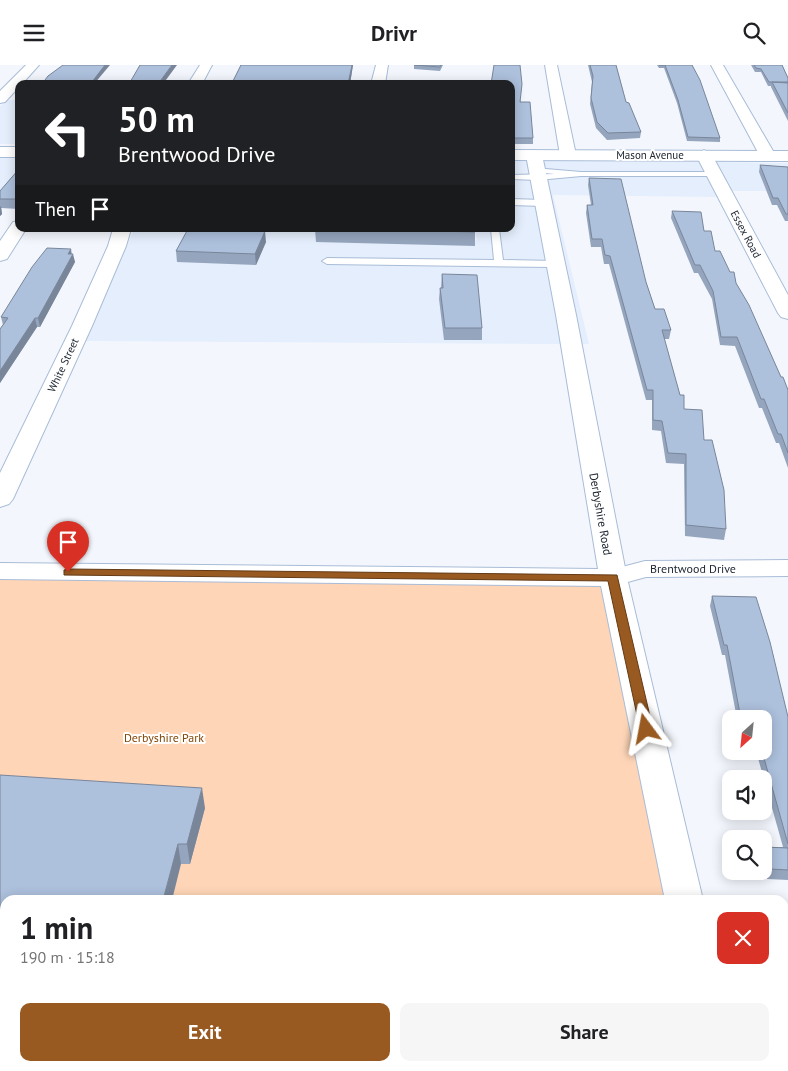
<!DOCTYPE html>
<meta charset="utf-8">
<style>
:root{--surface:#fff;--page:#f6f6f6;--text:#202124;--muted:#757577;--accent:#995a21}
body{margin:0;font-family:"PT Sans",sans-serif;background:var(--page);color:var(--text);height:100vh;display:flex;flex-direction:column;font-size:19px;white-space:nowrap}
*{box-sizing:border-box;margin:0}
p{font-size:16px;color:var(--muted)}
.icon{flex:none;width:28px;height:28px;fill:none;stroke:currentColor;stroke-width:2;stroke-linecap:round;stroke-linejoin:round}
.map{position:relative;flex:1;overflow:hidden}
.sheet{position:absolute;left:0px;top:830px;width:789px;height:176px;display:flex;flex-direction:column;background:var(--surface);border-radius:15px 15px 0 0;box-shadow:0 2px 12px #0003}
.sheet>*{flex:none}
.top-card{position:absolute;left:15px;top:15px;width:500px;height:152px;border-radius:10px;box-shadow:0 2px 12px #0003;background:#202124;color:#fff;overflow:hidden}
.needle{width:32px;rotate:207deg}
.fabs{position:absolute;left:722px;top:645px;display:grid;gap:10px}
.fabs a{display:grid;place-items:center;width:50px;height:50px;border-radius:10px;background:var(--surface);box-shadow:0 2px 12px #0003;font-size:25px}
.pin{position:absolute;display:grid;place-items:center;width:42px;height:42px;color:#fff;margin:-51px -21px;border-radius:50% 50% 50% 0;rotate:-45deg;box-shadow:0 0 5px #0007}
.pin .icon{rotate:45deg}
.me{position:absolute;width:55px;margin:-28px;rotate:347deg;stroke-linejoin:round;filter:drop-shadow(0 0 4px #0008)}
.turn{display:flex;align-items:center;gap:18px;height:105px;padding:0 20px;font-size:22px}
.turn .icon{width:65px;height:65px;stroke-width:2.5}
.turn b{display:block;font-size:35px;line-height:42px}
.then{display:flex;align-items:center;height:48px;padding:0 20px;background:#0003;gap:10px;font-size:19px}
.round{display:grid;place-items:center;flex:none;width:52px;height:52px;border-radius:10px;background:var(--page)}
.summary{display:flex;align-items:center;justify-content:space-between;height:85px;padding:0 20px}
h1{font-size:30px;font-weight:600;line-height:38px}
.cta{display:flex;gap:10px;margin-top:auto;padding:10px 20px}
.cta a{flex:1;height:58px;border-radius:10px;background:var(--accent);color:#fff;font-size:20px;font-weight:600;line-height:58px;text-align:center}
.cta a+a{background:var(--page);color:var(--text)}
header{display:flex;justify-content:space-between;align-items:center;height:65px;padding:0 20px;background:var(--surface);font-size:22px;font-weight:600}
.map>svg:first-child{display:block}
</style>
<header><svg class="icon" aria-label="menu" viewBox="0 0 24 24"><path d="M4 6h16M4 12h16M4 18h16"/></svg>Drivr<svg class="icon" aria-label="search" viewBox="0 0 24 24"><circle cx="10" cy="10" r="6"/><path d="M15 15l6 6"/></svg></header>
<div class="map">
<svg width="788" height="1006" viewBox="0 0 788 1006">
<rect width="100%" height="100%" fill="#f3f7fd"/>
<path fill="#e4eefc" d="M6 35H19V79H0V41Z
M19 90V143L0 137V92Z
M511 96H527L561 279 85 276 134 164H395L473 178 477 175 475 164H511Z
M543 96 700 97 718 132 553 130 589 279H581Z
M716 97 788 98V126H731Z"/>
<path fill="#fed5b7" d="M0 506 613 513 684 835H5V1001H721L722 1006H0Z"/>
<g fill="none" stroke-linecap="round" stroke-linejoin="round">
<g stroke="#a9bcd7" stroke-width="2">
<path id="service" d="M534 103 581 107H714L718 109 714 111H581L538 115 511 114V110L555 109 534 107Z
M511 134 543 135 547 138 543 141 511 140Z
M491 164H499L503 195 555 196 560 199 555 202 327 199 322 196 327 193 494 195Z"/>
</g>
<g stroke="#a9bcd7" stroke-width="2">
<path id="minor" d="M26 0H39L22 19H19V22L5 37 0 38V26Z
M376 0H388L385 19H371Z
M545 0H557L576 90 573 93H563L560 90Z
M711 0H723L776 91 773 94H763L760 91Z
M704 85 712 90 788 230V254L781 252 778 248 696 90Z
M19 156V164H26L7 194 0 196V176L13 157Z
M113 164H131L126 181 92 261 13 434 9 439 0 442V408L72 261 108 181Z
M788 495V511L646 512 613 521 603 519 599 513 603 507 645 496Z"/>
</g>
<g stroke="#a9bcd7" stroke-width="2">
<path id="tertiary" d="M200 0H212L202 19H188Z
M534 85 542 90 576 250 627 513 703 835H665L601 521 0 514V498L598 504 556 250 526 90Z
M700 1001H742L743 1006H701Z"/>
</g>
<g stroke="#a9bcd7" stroke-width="2">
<path id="secondary" d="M0 82H19V92H0Z
M511 85 788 86V96L511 95Z"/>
</g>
<use href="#service" fill="#fff" fill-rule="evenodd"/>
<use href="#minor" fill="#fff" fill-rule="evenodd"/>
<use href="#tertiary" fill="#fff" fill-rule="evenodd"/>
<use href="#secondary" fill="#fff" fill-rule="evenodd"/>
</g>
<path fill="#95a5bd" d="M241 0H353L350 19H233V16Z
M414 0H443L440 6 414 4Z
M588 0H616L626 37 641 67 640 73 607 75 596 63 590 39 592 17Z
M657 0H692L720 73V77L687 76 677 38 664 3H659Z
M751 0H782L788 13V56L771 22V21H768L761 7H755Z
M511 19 521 37 533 73V79H511Z
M760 100 788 102V156H785L777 140H772L759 107Z
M19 104V144L1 143 2 149 0 151V126Z
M589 113 646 217 655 244 671 265 669 274H664L684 344 704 375 726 464 724 475 685 471 684 399 666 398 661 366 652 365V335H646L609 199H604L601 182H591L586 148 587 140H591L588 120Z
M672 146 704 166 715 186 730 207 736 218 781 312 788 325V403L779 378H776L762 343H759L735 281 720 280 712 234 698 208H694L671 153Z
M244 164V165L266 177 256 200 177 197 176 186Z
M315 164H475V181L316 177Z
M72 189 75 197 40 262H37L0 318V264L3 260 1 252Z
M442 209 482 263V275H444L439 234 440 223H441Z
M712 531 788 652V815L767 814 764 802V782H783L756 686H764V654H737L725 590H722L710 541Z
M0 710 205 743 190 799H181L5 835V984H0Z"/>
<path fill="#79869a" d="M105 0H110L94 19H88Z
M172 0H177L163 19H158Z
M352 0H353L350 19H348Z
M1 141 2 149 0 151V142Z
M265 166 266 177 256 200 255 189Z
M71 184 72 191 73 189 75 197 40 262 38 253 68 189Z
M35 253 37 262 0 318V306Z
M202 723 205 743 190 799 187 779Z
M178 779 181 799 172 835H163Z"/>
<path fill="#adc0dc" stroke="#79869a" d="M63 0H105L92 17 88 19H42L48 11Z
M140 0H172L158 19H129Z
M241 0H352L348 19H236L238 16H233Z
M414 0H441L440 2Z
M494 0H520L522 19 520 37H530L533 73H511V19H491Z
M590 0H616L626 37 629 38 641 67 608 68 597 57 591 33 593 11Z
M659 0H692L700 15 720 73 688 72 678 35 665 0Z
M754 0H782L788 13V17H769L761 4 756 3Z
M772 17 788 18V48Z
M760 100 788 102V149H786L778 133H773Z
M19 104V134H0V126Z
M589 113 621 114 646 217 655 244H664L671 265H662L680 330H684V344L702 345 704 375H712L724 425 726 464 686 460V389L668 388 662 356 653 355V325H647L610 191 605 190 602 174H592L587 140H593Z
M672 146 701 147 704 166H711L715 186H720L730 207H734L736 218 749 240 781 312H783L788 325V388L781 369H778L764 334H761L737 272H721L713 226 700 200H695Z
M188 164H238V165L265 166 255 189 176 186Z
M345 164H475V167Z
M47 183 71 184 68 189H73L38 253H35L0 306V264L8 253 1 252 32 202Z
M442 209 477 210 482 263H445L440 223H443Z
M712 531 756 532 770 577 788 652V779L762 686H764V654H741L727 580H724Z
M0 710 202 723 187 779H178L163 835H5V965H0Z
M764 782 788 783V805L770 804Z"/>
<path fill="#995a21" stroke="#633a15" d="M68 504 617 510 653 664 646 669 640 664 608 516 64 510V505Z"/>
<g text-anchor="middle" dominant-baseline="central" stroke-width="4" stroke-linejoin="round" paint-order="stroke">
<g font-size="11" fill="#222934" stroke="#fff">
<text x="650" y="90">Mason Avenue</text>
<text transform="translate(746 169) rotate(62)">Essex Road</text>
<text transform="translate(63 300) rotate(-65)">White Street</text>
</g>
<g font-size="12" fill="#222934" stroke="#fff">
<text transform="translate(601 449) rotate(80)">Derbyshire Road</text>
<text x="693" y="503">Brentwood Drive</text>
</g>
<g font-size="12" fill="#824605" stroke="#fff">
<text x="164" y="672">Derbyshire Park</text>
</g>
</g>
</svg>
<div class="fabs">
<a><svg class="needle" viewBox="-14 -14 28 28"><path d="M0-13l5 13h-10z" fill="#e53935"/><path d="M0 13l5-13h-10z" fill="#757577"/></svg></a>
<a><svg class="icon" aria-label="sound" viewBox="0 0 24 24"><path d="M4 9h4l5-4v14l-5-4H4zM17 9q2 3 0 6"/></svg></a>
<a><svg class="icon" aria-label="search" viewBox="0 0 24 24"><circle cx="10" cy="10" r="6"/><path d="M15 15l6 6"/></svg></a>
</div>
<div class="pin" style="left:68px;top:507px;background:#d93025"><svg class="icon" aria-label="arrive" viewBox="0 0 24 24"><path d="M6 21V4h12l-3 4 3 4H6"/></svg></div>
<svg class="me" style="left:646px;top:664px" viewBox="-20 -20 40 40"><path d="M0-17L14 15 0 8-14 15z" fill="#995a21" stroke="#fff" stroke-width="4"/></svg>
<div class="top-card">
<div class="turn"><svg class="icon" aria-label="left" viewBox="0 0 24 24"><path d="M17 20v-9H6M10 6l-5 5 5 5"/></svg><div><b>50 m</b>Brentwood Drive</div></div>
<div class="then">Then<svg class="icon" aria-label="arrive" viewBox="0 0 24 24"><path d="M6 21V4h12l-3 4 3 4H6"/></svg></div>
</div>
<section class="sheet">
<div class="summary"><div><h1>1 min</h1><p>190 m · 15:18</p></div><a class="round" style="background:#d93025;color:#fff"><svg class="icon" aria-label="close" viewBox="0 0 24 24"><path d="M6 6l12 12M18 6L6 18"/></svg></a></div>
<div class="cta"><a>Exit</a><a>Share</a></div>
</section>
</div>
